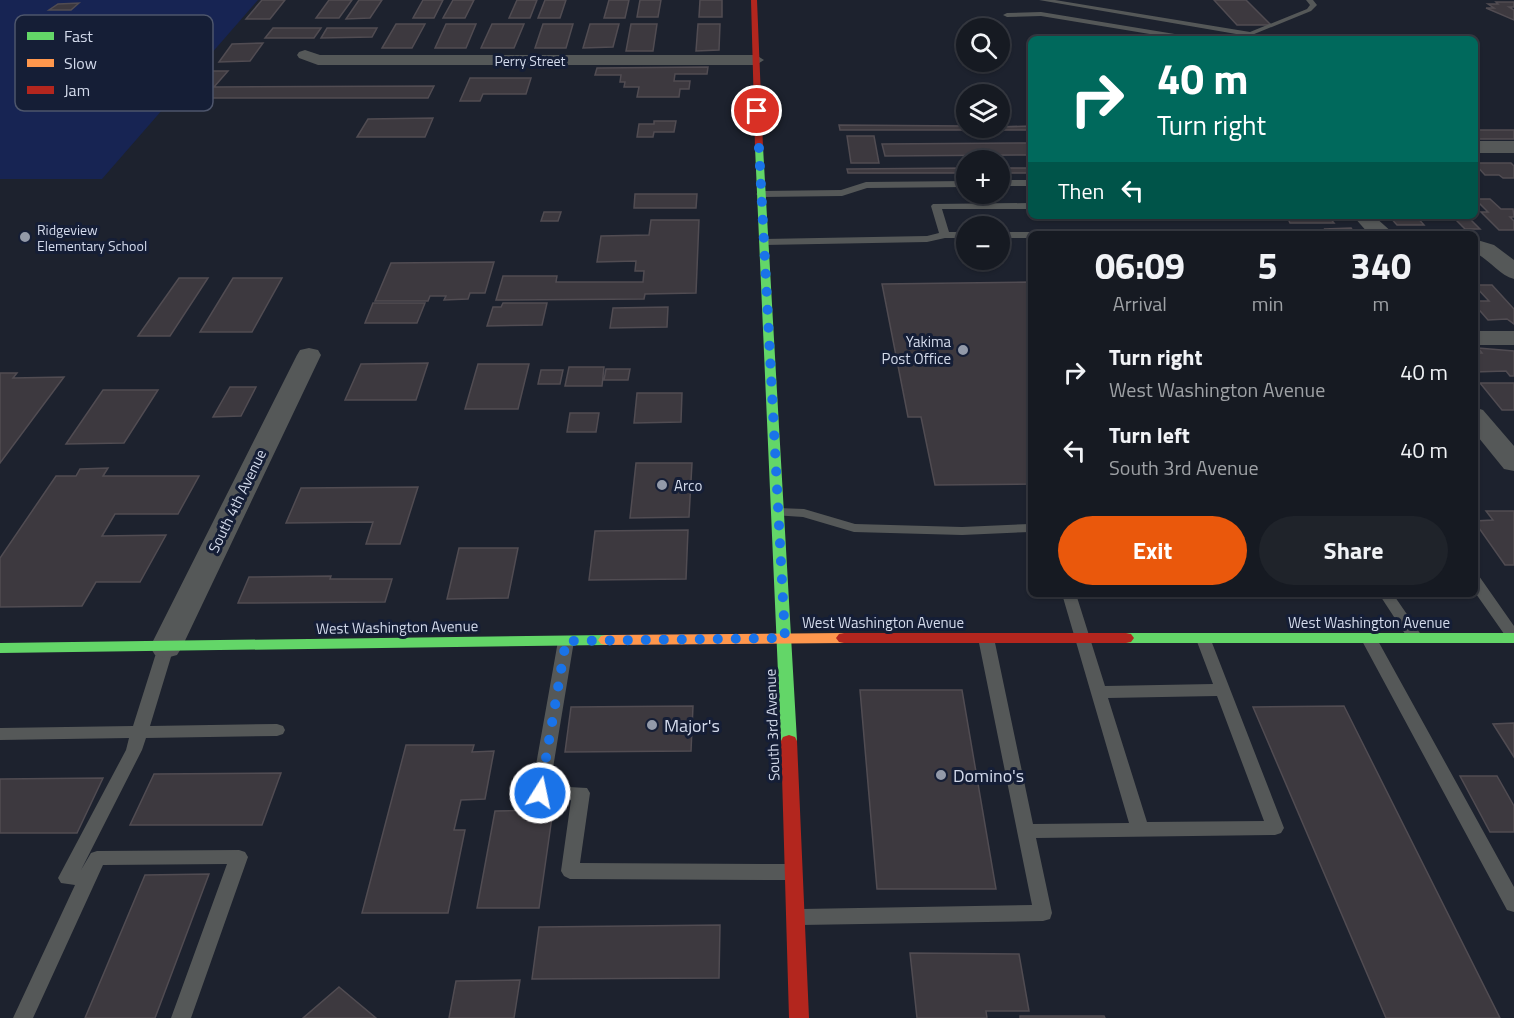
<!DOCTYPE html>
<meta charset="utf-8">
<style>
:root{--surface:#161a22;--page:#1f232a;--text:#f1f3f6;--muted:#9ea1a5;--line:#353840;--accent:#ea580c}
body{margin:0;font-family:"Titillium Web",sans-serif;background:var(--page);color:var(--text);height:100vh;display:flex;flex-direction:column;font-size:22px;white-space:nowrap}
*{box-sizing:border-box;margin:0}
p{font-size:20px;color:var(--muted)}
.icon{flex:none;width:33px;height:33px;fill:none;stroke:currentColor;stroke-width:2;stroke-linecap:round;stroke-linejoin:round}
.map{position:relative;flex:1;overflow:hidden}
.sheet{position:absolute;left:1028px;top:231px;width:450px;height:366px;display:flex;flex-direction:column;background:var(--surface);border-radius:9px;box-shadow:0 2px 4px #0004,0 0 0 2px var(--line)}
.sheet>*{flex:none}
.banner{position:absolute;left:1028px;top:36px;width:450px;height:183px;border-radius:9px;box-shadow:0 2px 4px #0004,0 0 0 2px var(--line);background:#00695c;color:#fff;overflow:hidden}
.controls{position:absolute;left:956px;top:18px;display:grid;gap:12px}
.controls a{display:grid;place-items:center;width:54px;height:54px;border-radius:50%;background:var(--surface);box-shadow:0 2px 4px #0004,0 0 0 2px var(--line);font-size:30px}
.pin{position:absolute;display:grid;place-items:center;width:51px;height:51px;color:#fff;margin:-26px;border:3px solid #fff;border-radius:50%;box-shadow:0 2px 6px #0007}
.me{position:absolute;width:66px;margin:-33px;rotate:10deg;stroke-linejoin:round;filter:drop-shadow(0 0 4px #0008)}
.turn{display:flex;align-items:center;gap:21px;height:126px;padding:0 30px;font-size:27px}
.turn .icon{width:78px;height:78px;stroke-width:2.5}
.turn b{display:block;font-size:42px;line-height:51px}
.then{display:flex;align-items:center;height:57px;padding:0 30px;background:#0003;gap:12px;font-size:22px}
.eta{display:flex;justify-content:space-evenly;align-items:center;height:102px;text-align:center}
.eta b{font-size:36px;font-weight:700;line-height:42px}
.cta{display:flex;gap:12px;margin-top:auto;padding:12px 30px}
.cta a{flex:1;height:69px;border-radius:36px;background:var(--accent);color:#fff;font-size:24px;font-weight:700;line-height:69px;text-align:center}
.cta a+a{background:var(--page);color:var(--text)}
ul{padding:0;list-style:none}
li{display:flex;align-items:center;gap:18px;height:78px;padding:0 30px}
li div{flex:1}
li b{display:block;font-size:22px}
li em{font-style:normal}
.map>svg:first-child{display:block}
</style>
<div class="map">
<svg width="1514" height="1018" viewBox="0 0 1514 1018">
<rect width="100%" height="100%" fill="#1d222e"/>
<path fill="#172453" d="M0 0H258L102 179H0Z"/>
<path fill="#3d393f" stroke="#514c52" stroke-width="1.5" d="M262 0H285L270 19H246Z
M329 0H352L339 18H316Z
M359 0H382L370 18 346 19Z
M423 0H443L434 18H413Z
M453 0H474L465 18H443Z
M517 0H537L530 18H509Z
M545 0H566L560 18H538Z
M609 0H629L625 18H604Z
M640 0H661L658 17H637Z
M700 0H722V17H699Z
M1214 0H1246L1271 25H1237Z
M1496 2H1514V7H1509L1514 10V20L1486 8H1494L1488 4H1498Z
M79 3 71 10H49L58 4Z
M396 24H425L412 48H382Z
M446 24H476L466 48H435Z
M492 24H524L514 48H481Z
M543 24H573L566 48H535Z
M590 24H619L613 47 583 48Z
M631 24H657L653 51H626Z
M698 24H720L719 50 696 51Z
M273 28H321L314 38H265Z
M327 28H377L372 37 321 38Z
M263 43 250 61 219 62 232 44Z
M708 67 707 74H675L674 81H690L689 89H680L679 97H637L639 87H624L625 82H620L621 75H595L597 68Z
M200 71H228L214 87 434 86 428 98H175Z
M470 78H531L526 94H483L480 101H460Z
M433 118 425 137H357L368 119Z
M654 121H676L674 132H654L653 137H637L639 124H654Z
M839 125 966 126V128L1030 126V130H840Z
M1474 130H1514V139H1475Z
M847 136H874L879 163H851Z
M1030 143V155L885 156 882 144Z
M1474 163H1511L1514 166V178H1503L1499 175H1485Z
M966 168V173H848L847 169Z
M999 168H1030V173H999Z
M635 194H697L696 208H634Z
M1475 199H1490L1501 209H1513L1514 217H1510L1514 221V230H1499L1481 212H1488Z
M544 212H561L558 221H541Z
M1267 216H1328L1334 223H1290L1288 219 1270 220Z
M1389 216H1416L1424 225H1397Z
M1452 216H1467L1480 229H1465Z
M651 220H699L696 293 645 294 644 299 496 300 503 276H557L556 282H643L644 271H635L636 261 597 262 601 236 649 235Z
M1351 228 1355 234H1329L1325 229Z
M494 262 485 293H470L468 299 444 300 446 296H430L428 301H375L391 263Z
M179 278H208L170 336H138Z
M233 278H282L252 332H200Z
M1030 282V484L935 485 921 417H908L882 284Z
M1474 285H1492L1514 309V324L1507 319 1488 320 1474 304V301H1489Z
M373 303H425L417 323H365Z
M503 303H547L542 325 487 326 493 307H501Z
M668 307 667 327 610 328 613 308Z
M1478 348 1514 351V376H1510L1506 371 1474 372V353H1482Z
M428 363 416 400H345L361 364Z
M478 364H529L518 409H465Z
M569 367H604L602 386H565Z
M606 369H630L628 380H604Z
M541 370H563L560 384H538Z
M0 373H17L13 378 64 377 0 463Z
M1480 383H1514V410H1502Z
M230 387H256L241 416 213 417Z
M103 390H158L124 443 66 444Z
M637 393H682L681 422 634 423Z
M570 413H599L596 432H567Z
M636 463H692L689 517 630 518Z
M108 468 103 476H199L178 514H115L102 536 166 535 140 582H96L82 606 0 607V558L56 476H76L80 469Z
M418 487 400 544H366L373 522 286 523 301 488Z
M1486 511H1514V565H1505L1474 521 1493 520Z
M688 530 686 579 589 580 595 531Z
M459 548H518L508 598 447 599Z
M331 576 330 579H392L385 602 238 603 249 577Z
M860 690H962L996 889H877Z
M693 706 691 751 565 752 571 707Z
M1344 706 1500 1018H1386L1253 707Z
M1514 723V757L1493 724Z
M406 745H474L472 752 494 751 485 799 461 800 454 830H465L448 913H362Z
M281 773 262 825H130L154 774Z
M1460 776H1497L1514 806V832H1490Z
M103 778 77 833H0V779Z
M553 810 539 908H477L495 811Z
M209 874 155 1018H85L145 875Z
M720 925 719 978 532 979 539 927Z
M910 953 1019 954 1029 1011H986L987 1018H917Z
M520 980 514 1018H449L456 981Z
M339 987 376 1018H303Z
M1020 1016H1104L1105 1018H1020Z"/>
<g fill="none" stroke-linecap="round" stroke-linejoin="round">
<path fill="#555858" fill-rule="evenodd" d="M1039 0H1055L1250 32 1307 9 1310 5 1306 0H1313L1317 5 1311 11 1242 39 1239 37 1242 35Z
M1041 12 1193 37 1197 39H1180L1041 16 1007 17 1003 15 1007 13Z
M999 180H1030V186H999Z
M966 181V187L867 188 842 196 761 197 756 194 761 191 841 190 866 182Z
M1030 203V209H942L949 232H966V238H945L927 242 764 245 759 242 764 239 927 236 939 233 931 206 933 204Z
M1148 231H1212L1217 234H1143Z
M999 232H1030L1034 234H1030V238H999Z
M778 508 804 509 855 524 962 527 1030 524V532L962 535 854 532 803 517 773 515 771 512 773 509Z
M1474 574 1479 576 1514 626V642L1509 641 1474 591Z
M1062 594H1076L1105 686 1213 684 1196 639 1199 635H1209L1284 828 1281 833 1275 835 1036 838 1052 913 1050 919 1043 921 801 925 794 923 792 917 794 911 801 909 1032 905 978 638 981 634H991L994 638 1033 824 1129 823ZM1217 696 1264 821 1147 822 1108 698Z
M1379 594H1393L1424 639 1421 643H1411Z
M1369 634 1374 635 1377 639 1514 887V912L1507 910 1361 639 1364 635Z
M566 636 571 637 574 641 550 786 587 788 590 793 580 863 788 864 794 867 797 872 794 877 788 880 570 879 564 876 561 871 571 800 534 798 531 793 558 641 561 637Z
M166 642 171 643 174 647 150 726 277 724 283 726 285 730 283 734 277 736 146 738 142 750 81 870 91 853 97 851 239 850 245 852 248 857 191 1018H171L227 864 103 865 33 1018H13L75 885 61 883 58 878 126 750 129 738 0 740V728L133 726 158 647 161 643Z"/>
<path fill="#555858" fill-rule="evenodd" d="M305 50 320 55H756L764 60 756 65H318L299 58 297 55 299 52Z
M1474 141H1514V153H1474Z
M1353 216H1374L1394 234H1369Z
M1474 239 1494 245 1514 260V279C1499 275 1489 259 1474 252Z
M1474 331H1514V345H1474Z
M309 348 318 350 321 355 182 647 177 655 166 658 155 655 150 647 297 355 300 350Z
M1474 407 1483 410 1514 446V471L1504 469 1474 432Z"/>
<path fill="#63d668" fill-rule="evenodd" d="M759 144 763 147 797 741 795 745 789 747 783 745 781 741 755 147Z
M1126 633H1514V643H1126L1121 642 1118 638 1121 634Z
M606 635 611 636 614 640 611 644 606 645 0 653V643Z"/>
<path fill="#ff974d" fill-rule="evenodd" d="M844 633 849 634 852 638 849 642 844 643 606 645 601 644 598 640 601 636 606 635Z"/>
<path fill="#b3261e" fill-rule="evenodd" d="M751 0H757L763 147 759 150 755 147Z
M844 633H1126L1131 634 1134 638 1131 642 1126 643H844L839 642 836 638 839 634Z
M789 735 795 737 797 741 809 1018H789L781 741 783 737Z"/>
</g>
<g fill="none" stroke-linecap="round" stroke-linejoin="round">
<path stroke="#1a73e8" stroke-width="10" stroke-dasharray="0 18" d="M540 793 566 641 785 638 757 111"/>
</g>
<g fill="#939aa9" stroke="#151e36" stroke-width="2">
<circle cx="25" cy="237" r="6"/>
<circle cx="963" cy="350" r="6"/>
<circle cx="662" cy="485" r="6"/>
<circle cx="652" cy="725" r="6"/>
<circle cx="941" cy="775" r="6"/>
</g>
<g text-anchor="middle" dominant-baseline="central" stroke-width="6" stroke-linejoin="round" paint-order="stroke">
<g font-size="14" fill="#d3daeb" stroke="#151e36">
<text x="530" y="60">Perry Street</text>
</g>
<g font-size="14" fill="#d3daeb" stroke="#151e36" text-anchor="start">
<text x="37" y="229">Ridgeview<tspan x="37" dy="16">Elementary School</tspan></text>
</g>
<g font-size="15" fill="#d3daeb" stroke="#151e36" text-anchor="end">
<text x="951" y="341">Yakima<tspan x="951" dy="17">Post Office</tspan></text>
<text x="674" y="485" text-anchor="start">Arco</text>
</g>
<g font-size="15" fill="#d3daeb" stroke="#151e36">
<text transform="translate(237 501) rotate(-64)">South 4th Avenue</text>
<text x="883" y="622">West Washington Avenue</text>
<text x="1369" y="622">West Washington Avenue</text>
<text transform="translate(397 627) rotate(-1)">West Washington Avenue</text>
<text transform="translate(772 725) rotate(-92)">South 3rd Avenue</text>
</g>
<g font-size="18" fill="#d3daeb" stroke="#151e36" text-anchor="start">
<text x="664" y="725">Major's</text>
<text x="953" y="775">Domino's</text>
</g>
</g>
<rect x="15" y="15" width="198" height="96" rx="9" fill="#151e36" stroke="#4e566c" stroke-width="1.5"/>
<rect x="27" y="32" width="27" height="8" fill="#63d668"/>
<rect x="27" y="59" width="27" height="8" fill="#ff974d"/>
<rect x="27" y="86" width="27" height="8" fill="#b3261e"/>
<g font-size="16" fill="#d3daeb">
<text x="64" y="42">Fast</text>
<text x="64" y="69">Slow</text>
<text x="64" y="96">Jam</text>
</g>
</svg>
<div class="controls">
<a><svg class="icon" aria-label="search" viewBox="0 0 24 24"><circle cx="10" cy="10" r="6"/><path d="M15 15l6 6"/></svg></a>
<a><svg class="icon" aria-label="layers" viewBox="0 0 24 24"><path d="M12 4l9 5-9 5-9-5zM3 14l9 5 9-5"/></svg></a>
<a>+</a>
<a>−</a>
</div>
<div class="pin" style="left:757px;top:111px;background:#d93025"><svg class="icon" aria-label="arrive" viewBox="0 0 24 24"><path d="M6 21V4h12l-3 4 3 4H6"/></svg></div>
<svg class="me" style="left:540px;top:793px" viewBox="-20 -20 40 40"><circle r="17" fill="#1a73e8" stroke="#fff" stroke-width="3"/><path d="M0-11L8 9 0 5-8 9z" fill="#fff"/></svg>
<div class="banner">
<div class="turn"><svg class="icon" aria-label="right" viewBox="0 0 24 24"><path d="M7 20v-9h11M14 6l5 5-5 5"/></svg><div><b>40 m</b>Turn right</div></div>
<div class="then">Then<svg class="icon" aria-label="left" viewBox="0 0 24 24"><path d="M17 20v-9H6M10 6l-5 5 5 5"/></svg></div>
</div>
<section class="sheet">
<div class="eta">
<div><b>06:09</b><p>Arrival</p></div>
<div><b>5</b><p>min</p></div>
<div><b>340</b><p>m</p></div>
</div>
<ul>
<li><svg class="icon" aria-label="right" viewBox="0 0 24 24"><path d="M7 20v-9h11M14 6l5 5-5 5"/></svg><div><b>Turn right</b><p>West Washington Avenue</p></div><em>40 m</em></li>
<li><svg class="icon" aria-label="left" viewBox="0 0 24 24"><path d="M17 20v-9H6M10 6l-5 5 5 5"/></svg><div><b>Turn left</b><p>South 3rd Avenue</p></div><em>40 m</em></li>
</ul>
<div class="cta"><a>Exit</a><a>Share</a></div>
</section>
</div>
